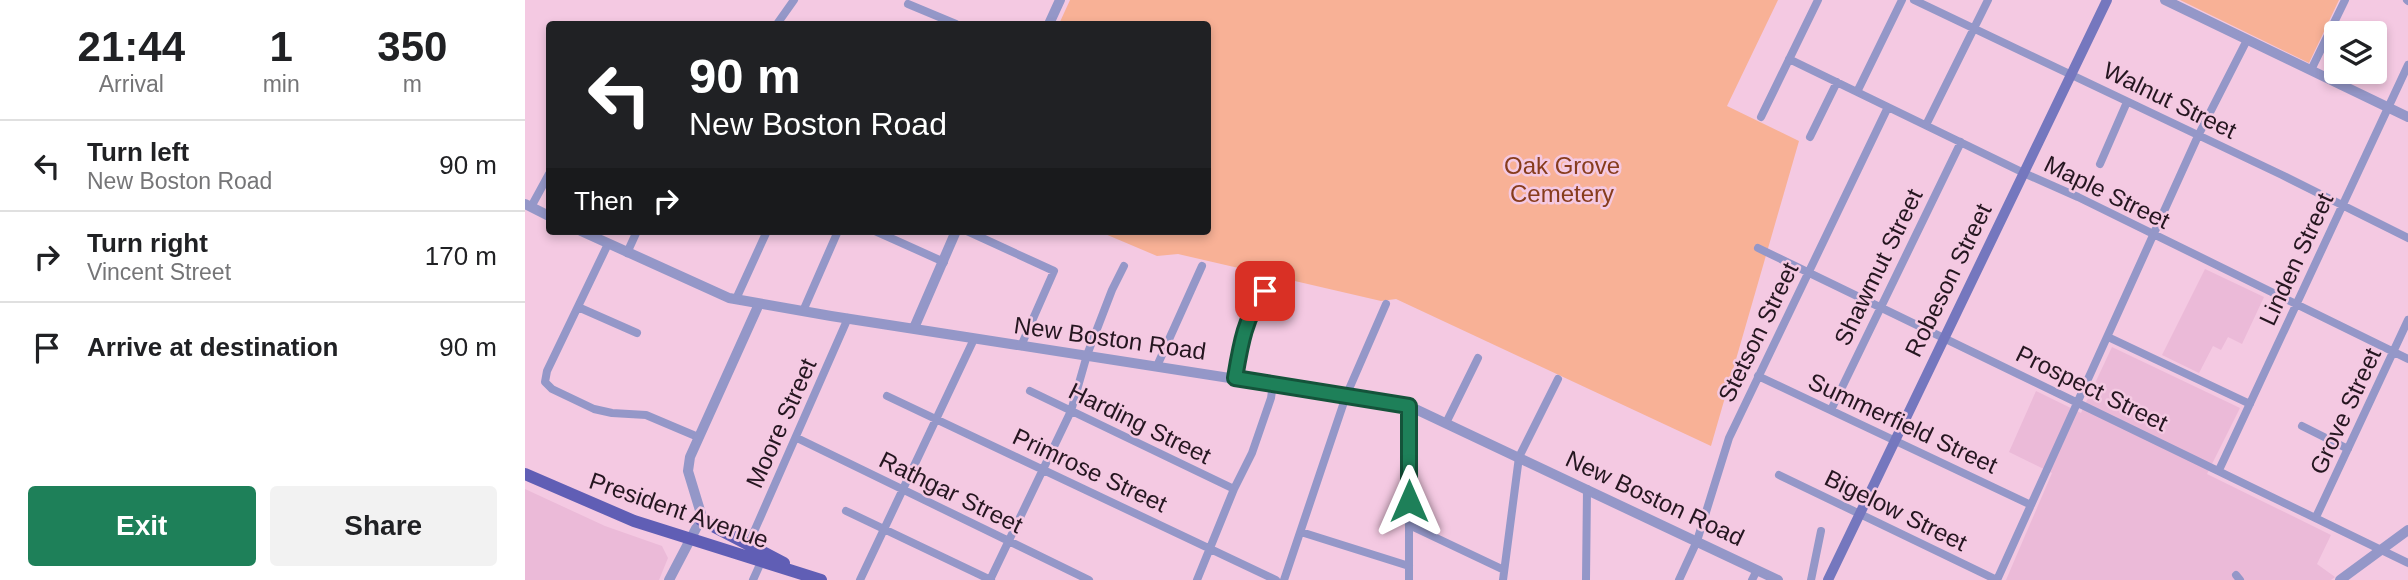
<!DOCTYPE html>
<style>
:root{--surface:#fff;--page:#f2f2f2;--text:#202124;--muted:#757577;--line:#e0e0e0;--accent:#1e8059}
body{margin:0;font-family:Arial,sans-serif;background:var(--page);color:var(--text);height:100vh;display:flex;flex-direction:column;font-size:26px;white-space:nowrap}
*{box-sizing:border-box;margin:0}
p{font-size:23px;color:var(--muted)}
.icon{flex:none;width:38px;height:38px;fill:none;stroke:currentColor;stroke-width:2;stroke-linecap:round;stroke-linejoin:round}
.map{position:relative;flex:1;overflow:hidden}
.side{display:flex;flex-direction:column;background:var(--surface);width:525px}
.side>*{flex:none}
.banner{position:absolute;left:21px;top:21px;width:665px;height:214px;border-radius:7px;box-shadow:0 4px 10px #0003;background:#202124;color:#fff;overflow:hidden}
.controls{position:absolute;left:1799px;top:21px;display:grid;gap:14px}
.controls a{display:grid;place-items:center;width:63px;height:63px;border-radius:7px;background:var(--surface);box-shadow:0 4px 10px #0003;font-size:35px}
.pin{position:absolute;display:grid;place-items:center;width:60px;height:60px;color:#fff;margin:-30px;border-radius:14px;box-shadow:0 4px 10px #0006}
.me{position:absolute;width:77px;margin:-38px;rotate:0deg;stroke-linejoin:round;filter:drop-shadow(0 0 5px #0008)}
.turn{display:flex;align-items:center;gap:24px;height:147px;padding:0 28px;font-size:32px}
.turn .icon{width:91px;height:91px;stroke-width:2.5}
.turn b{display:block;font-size:49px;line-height:60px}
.then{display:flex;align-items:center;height:66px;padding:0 28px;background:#0003;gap:14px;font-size:26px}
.eta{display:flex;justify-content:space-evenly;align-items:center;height:119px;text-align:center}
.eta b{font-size:42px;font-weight:700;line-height:49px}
.primary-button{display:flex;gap:14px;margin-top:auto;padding:14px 28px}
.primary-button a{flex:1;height:80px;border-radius:7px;background:var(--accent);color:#fff;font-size:28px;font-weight:700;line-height:80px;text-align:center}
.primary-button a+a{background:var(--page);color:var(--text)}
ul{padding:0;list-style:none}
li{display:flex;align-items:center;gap:21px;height:91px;padding:0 28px;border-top:2px solid var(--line)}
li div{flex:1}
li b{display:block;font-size:26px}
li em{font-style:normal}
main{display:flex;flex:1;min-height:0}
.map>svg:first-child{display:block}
</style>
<main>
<section class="side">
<div class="eta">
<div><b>21:44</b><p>Arrival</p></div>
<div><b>1</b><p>min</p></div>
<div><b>350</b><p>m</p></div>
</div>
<ul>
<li><svg class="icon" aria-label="left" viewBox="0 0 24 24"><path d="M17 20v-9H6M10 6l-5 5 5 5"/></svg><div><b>Turn left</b><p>New Boston Road</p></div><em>90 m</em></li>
<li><svg class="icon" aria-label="right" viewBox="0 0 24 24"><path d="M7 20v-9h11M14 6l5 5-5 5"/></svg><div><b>Turn right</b><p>Vincent Street</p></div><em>170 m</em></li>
<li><svg class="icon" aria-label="arrive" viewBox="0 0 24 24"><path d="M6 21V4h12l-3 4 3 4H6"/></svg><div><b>Arrive at destination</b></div><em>90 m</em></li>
</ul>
<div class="primary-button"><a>Exit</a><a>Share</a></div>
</section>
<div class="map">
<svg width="1883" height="580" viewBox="0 0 1883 580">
<rect width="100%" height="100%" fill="#f4c9e2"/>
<path fill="#ebbad8" d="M1680 269 1739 297 1717 344 1703 337 1696 350 1688 346 1674 373 1637 355Z
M1587 347 1715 408 1682 474 1806 535 1792 564 1810 577 1806 580H1481L1527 473 1484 452 1511 391 1556 413Z
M0 489 80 526 137 546 143 558 134 580H0Z"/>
<path fill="#f8b196" d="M545 0H1253L1202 106 1274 141 1186 446 871 299 856 301 653 254 632 256 573 231H682V24H534Z
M1655 0H1814L1784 63Z"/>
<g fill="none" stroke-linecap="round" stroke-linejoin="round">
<path stroke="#9497c8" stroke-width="8" d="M1389 0 1757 175 1883 238
M1882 0 1883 1
M383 4 431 24
M252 24 269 0
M1264 59 1501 174 1553 197 1883 359
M1786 70 1820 0
M1332 92 1377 0
M1236 117 1293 0
M1401 125 1463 0
M1285 137 1312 82
M1575 164 1602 102
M6 207 24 174
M350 231 419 262
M442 231 529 271 496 346
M83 244 22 371 20 382 27 389 69 409 87 413 121 415 173 437
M1233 248 1883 563
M102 253 112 231
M746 289 751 292 750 305 728 312C732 302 735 293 746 289Z
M211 299 242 231
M53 307 112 333
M278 311 313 231
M1583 337 1725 404
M632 366 677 266
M1233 376 1506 505
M710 378 717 336 728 312
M505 391 709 489
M362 396 751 580
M1306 410 1436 142
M921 423 953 358
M1777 426 1823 449
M272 438 564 580
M1694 470 1883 65
M1254 475 1472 580
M321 511 466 580
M1791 517 1883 320
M884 525 979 570
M776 532 884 566
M224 543 323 318
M1711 575 1715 580
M228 580 237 560
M335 580 449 339
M465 580 546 411 562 355 587 290 599 266
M672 580 709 489 727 453 746 398 748 384
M759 580 821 396 861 304
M884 580V406
M978 580 994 457 1033 379
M1061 580 1062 489
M1154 580 1172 541 1204 438 1363 107
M1227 580 1232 570
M1286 580 1296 531
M1472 580 1673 136 1722 40"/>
<path stroke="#9497c8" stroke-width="10" d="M1640 0 1883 117
M524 24 535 0
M0 204 24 216
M56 231 204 298 306 316 884 406 1253 580
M389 328 431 231
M144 580 177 517 163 471 165 457 234 304
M1815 580 1883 530"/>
<path stroke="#7577be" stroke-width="10" d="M1303 580 1582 0"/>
<path stroke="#605eb5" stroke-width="12" d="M0 474 109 521 296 580
M176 520 259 563"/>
</g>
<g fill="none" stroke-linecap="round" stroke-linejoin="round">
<g stroke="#14533a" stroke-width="18">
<path id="route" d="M740 291C720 315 715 348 710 378L884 406V501"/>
</g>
<use href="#route" stroke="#1e8059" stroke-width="12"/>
</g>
<g text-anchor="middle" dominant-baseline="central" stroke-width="5" stroke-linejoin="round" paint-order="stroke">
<g font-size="24" fill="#251620" stroke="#f4c9e2">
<text transform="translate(1645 100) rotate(26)">Walnut Street</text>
<text transform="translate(1582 192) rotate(26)">Maple Street</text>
<text transform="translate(1771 259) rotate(-65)">Linden Street</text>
<text transform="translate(1353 267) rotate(-64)">Shawmut Street</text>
<text transform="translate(1423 280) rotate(-64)">Robeson Street</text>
<text transform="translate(1233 332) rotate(-64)">Stetson Street</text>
<text transform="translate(585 338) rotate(8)">New Boston Road</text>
<text transform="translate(1567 388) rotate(26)">Prospect Street</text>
<text transform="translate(1820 411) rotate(-65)">Grove Street</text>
<text transform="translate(256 423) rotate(-66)">Moore Street</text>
<text transform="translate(615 423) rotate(26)">Harding Street</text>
<text transform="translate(1378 423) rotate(25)">Summerfield Street</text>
<text transform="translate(565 470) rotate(25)">Primrose Street</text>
<text transform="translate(426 492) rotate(26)">Rathgar Street</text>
<text transform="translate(1130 498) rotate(25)">New Boston Road</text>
<text transform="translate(154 510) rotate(19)">President Avenue</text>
<text transform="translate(1371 510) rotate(26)">Bigelow Street</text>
</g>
<g font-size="24" fill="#873c1c" stroke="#f4c9e2">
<text x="1037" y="165">Oak Grove<tspan x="1037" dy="28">Cemetery</tspan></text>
</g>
</g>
</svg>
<div class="controls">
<a><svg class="icon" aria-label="layers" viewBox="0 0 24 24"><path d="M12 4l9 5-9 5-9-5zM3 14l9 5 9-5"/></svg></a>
</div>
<div class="pin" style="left:740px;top:291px;background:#d93025"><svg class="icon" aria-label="arrive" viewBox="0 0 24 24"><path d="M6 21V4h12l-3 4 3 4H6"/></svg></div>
<svg class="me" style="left:884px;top:501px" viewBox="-20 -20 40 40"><path d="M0-17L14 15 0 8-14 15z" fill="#1e8059" stroke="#fff" stroke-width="4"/></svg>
<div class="banner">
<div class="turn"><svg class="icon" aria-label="left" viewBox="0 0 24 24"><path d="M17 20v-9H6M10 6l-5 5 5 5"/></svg><div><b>90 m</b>New Boston Road</div></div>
<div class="then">Then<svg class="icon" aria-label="right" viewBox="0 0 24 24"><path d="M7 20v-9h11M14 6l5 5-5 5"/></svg></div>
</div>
</div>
</main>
